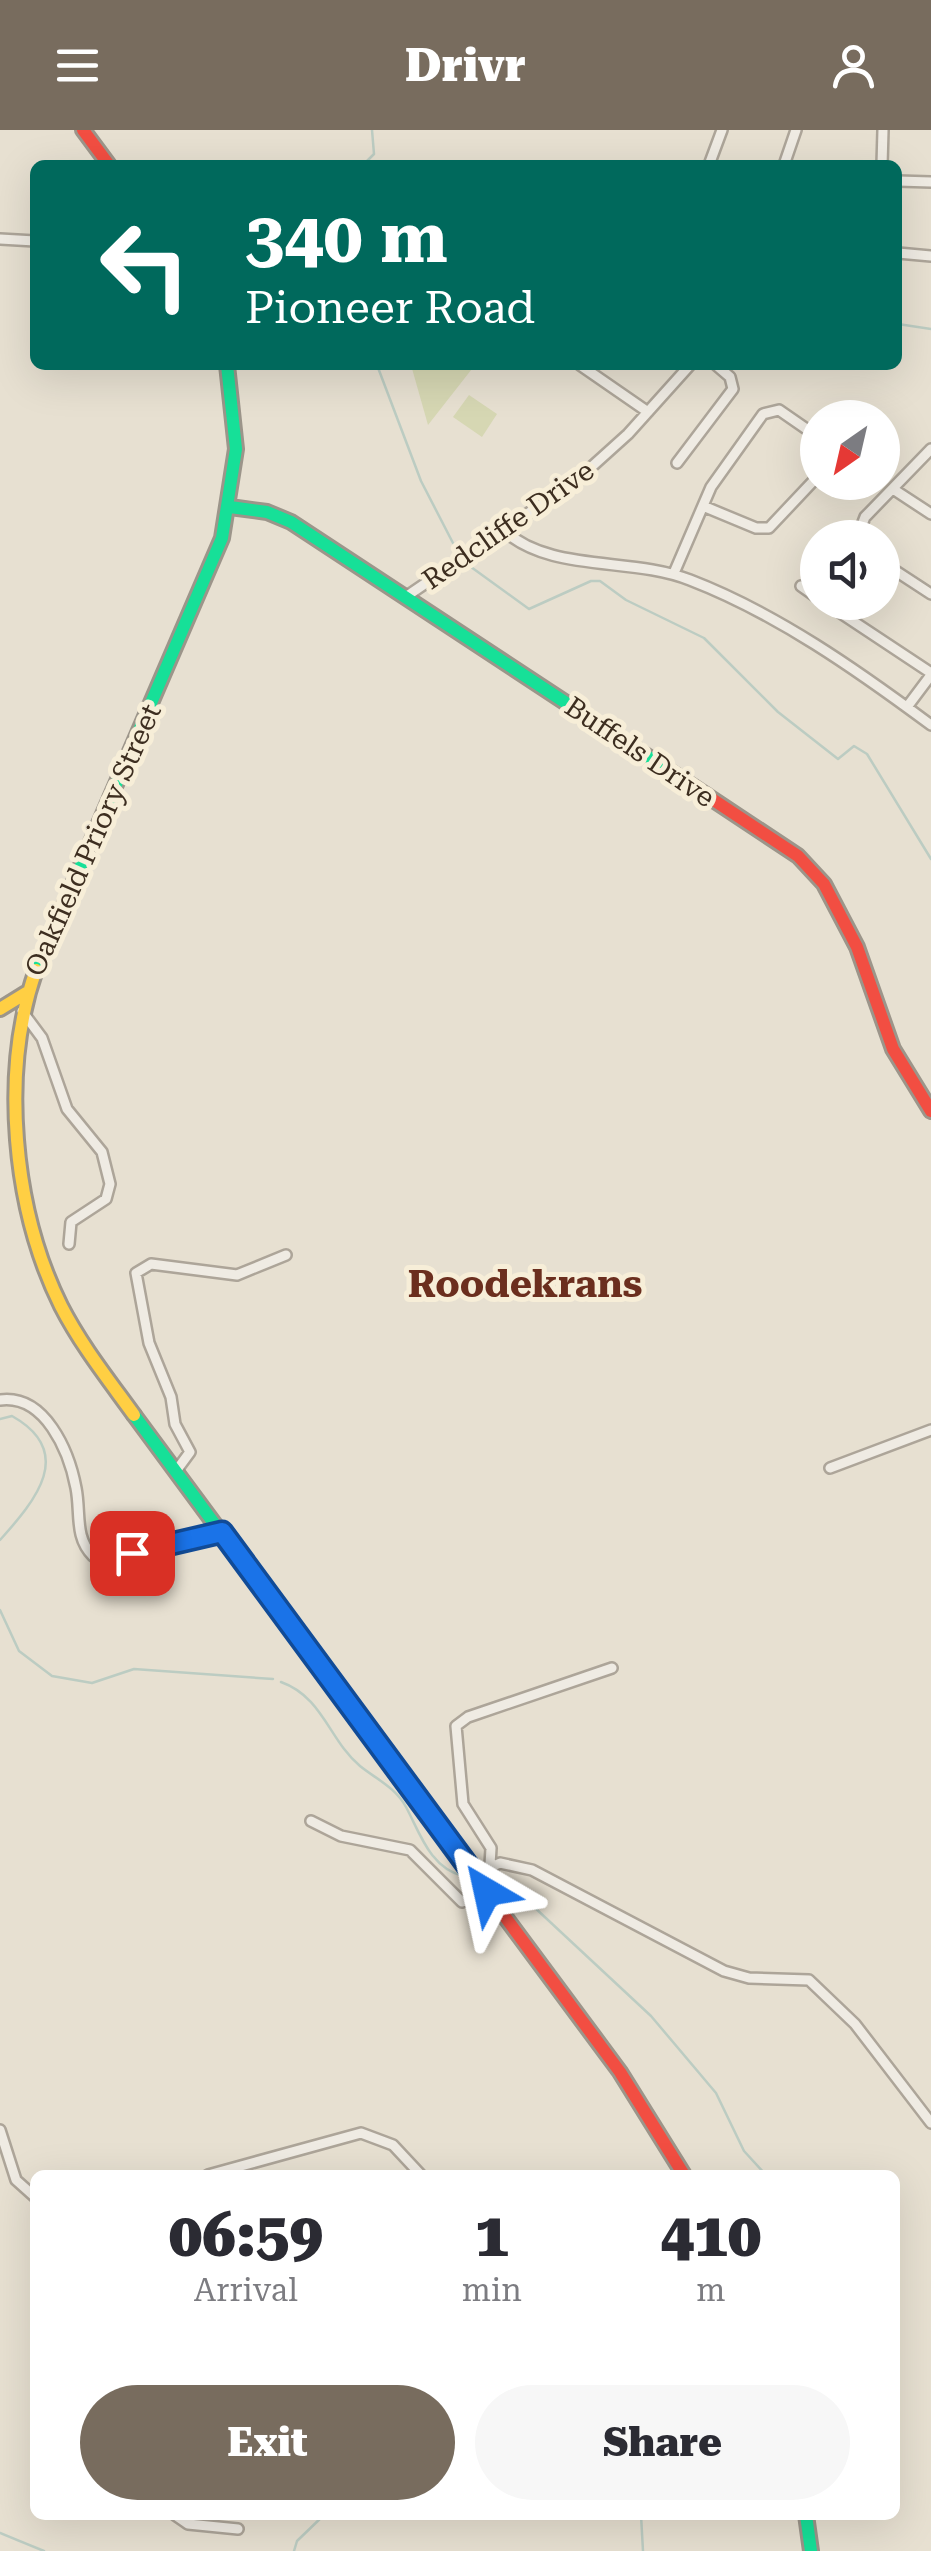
<!DOCTYPE html>
<style>
:root{--surface:#fff;--page:#f7f7f7;--text:#2b2b33;--muted:#7c7c81;--accent:#786c5e}
body{margin:0;font-family:"Roboto Serif",serif;background:var(--page);color:var(--text);height:100vh;display:flex;flex-direction:column;font-size:38px;white-space:nowrap}
*{box-sizing:border-box;margin:0}
p{font-size:32px;color:var(--muted)}
.icon{flex:none;width:55px;height:55px;fill:none;stroke:currentColor;stroke-width:2;stroke-linecap:round;stroke-linejoin:round}
.map{position:relative;flex:1;overflow:hidden}
.drawer{position:absolute;left:30px;top:2040px;width:870px;height:350px;display:flex;flex-direction:column;background:var(--surface);border-radius:15px;box-shadow:0 10px 40px #0002}
.drawer>*{flex:none}
.top-card{position:absolute;left:30px;top:30px;width:872px;height:210px;border-radius:15px;box-shadow:0 10px 40px #0002;background:#00695c;color:#fff;overflow:hidden}
.needle{width:65px;rotate:214deg}
.fabs{position:absolute;left:800px;top:270px;display:grid;gap:20px}
.fabs a{display:grid;place-items:center;width:100px;height:100px;border-radius:50%;background:var(--surface);box-shadow:0 10px 40px #0002;font-size:50px}
.pin{position:absolute;display:grid;place-items:center;width:85px;height:85px;color:#fff;margin:-42px;border-radius:20px;box-shadow:0 5px 15px #0006}
.me{position:absolute;width:110px;margin:-55px;rotate:324deg;stroke-linejoin:round;filter:drop-shadow(0 0 8px #0008)}
.turn{display:flex;align-items:center;gap:35px;height:210px;padding:0 50px;font-size:45px}
.turn .icon{width:130px;height:130px;stroke-width:2.5}
.turn b{display:block;font-size:70px;line-height:85px}
.eta{display:flex;justify-content:space-evenly;align-items:center;height:170px;text-align:center}
.eta b{font-size:60px;font-weight:800;line-height:70px}
.action{display:flex;gap:20px;margin-top:auto;padding:20px 50px}
.action a{flex:1;height:115px;border-radius:60px;background:var(--accent);color:#fff;font-size:40px;font-weight:800;line-height:115px;text-align:center}
.action a+a{background:var(--page);color:var(--text)}
header{display:flex;justify-content:space-between;align-items:center;height:130px;padding:0 50px;background:var(--accent);color:#fff;font-size:45px;font-weight:800}
.map>svg:first-child{display:block}
</style>
<header><svg class="icon" aria-label="menu" viewBox="0 0 24 24"><path d="M4 6h16M4 12h16M4 18h16"/></svg>Drivr<svg class="icon" aria-label="person" viewBox="0 0 24 24"><circle cx="12" cy="8" r="4"/><path d="M4 21q1-7 8-7t8 7"/></svg></header>
<div class="map">
<svg width="931" height="2421" viewBox="0 0 931 2421">
<rect width="100%" height="100%" fill="#e7e0d1"/>
<path fill="#d6d7b3" d="M411 235H475L428 295Z
M469 265 497 284 482 307 453 287Z"/>
<g fill="none" stroke-linecap="round" stroke-linejoin="round">
<path stroke="#bcccc2" stroke-width="2.5" d="M363 35 374 24 372 0
M898 194 931 199
M377 235 421 351 454 415
M471 437 529 479 591 451H600L626 470 704 508 778 582 838 629 854 616 867 624 931 729
M0 1289 12 1286C76 1322 36 1370 0 1410
M0 1480 19 1521 52 1546 92 1553 134 1539 273 1549
M281 1552C323 1567 329 1610 360 1636 376 1649 395 1657 406 1677 420 1703 430 1738 463 1746
M498 1749 505 1750 651 1886 716 1963 744 2021 766 2045
M641 2385 643 2421
M0 2403 44 2421
M294 2421 297 2411 324 2385"/>
<g stroke="#ada599" stroke-width="14">
<path id="street" d="M709 35 722 0
M784 35 796 0
M882 35 883 0
M898 51 931 52
M0 109 35 111
M898 123 931 126
M580 235 648 282
M677 333 733 259 730 247 716 235
M893 359 931 384
M703 376 756 398H769L818 346
M502 399C551 444 630 426 690 450 776 483 857 540 931 595
M857 408 865 387 931 319
M882 432 931 464
M674 443 711 357 763 284 779 280 818 307
M801 456 818 468
M407 466 577 350 628 304 690 235
M824 472 931 543
M907 577 931 545
M22 881 42 908 67 979 102 1022 110 1054 106 1069 71 1092 69 1114
M0 1270C45 1264 69 1321 76 1358 81 1383 74 1407 93 1426L108 1429 221 1402
M830 1338 931 1300
M176 1341 190 1322 175 1294 171 1267 149 1213 136 1143 151 1134 237 1145 286 1125
M311 1691 341 1706 410 1720 462 1772 487 1762
M490 1735 491 1718 463 1674 456 1596 468 1587 612 1538
M474 1745 500 1733 532 1740 724 1841 749 1848 809 1850 855 1894 931 1993
M0 2000 16 2050 35 2067
M208 2045 361 2003 393 2015 421 2045
M175 2385 188 2394 238 2399"/>
</g>
<g stroke="#9c958a" stroke-width="18">
<path id="fast" d="M230 377 267 382 291 392 706 665
M36 840 222 408 236 319 227 235
M134 1285 437 1695
M806 2385 811 2421"/>
</g>
<g stroke="#9c958a" stroke-width="18">
<path id="slow" d="M36 840C0 942 13 1079 61 1176 81 1215 108 1249 134 1285
M0 879 26 863"/>
</g>
<g stroke="#9c958a" stroke-width="18">
<path id="jam" d="M83 0 109 35
M706 665 798 726 824 754 857 817 893 919 931 981
M437 1695 620 1942 684 2045"/>
</g>
<use href="#street" stroke="#efebe3" stroke-width="9"/>
<use href="#fast" stroke="#16e098" stroke-width="12"/>
<use href="#slow" stroke="#ffcf43" stroke-width="12"/>
<use href="#jam" stroke="#f24e42" stroke-width="12"/>
</g>
<g fill="none" stroke-linecap="round" stroke-linejoin="round">
<g stroke="#114b97" stroke-width="25">
<path id="route" d="M132 1423 222 1402 487 1762"/>
</g>
<use href="#route" stroke="#1a73e8" stroke-width="18"/>
</g>
<g text-anchor="middle" dominant-baseline="central" stroke-width="10" stroke-linejoin="round" paint-order="stroke">
<g font-size="28" fill="#3d2e20" stroke="#f7eed8">
<text transform="translate(508 395) rotate(-35)">Redcliffe Drive</text>
<text transform="translate(640 622) rotate(34)">Buffels Drive</text>
<text transform="translate(93 710) rotate(-66)">Oakfield Priory Street</text>
</g>
<g font-size="38" font-weight="bold" fill="#6b2e1e" stroke="#f7eed8">
<text x="525" y="1154">Roodekrans</text>
</g>
</g>
</svg>
<div class="fabs">
<a><svg class="needle" viewBox="-14 -14 28 28"><path d="M0-13l5 13h-10z" fill="#e53935"/><path d="M0 13l5-13h-10z" fill="#7c7c81"/></svg></a>
<a><svg class="icon" aria-label="sound" viewBox="0 0 24 24"><path d="M4 9h4l5-4v14l-5-4H4zM17 9q2 3 0 6"/></svg></a>
</div>
<div class="pin" style="left:132px;top:1423px;background:#d93025"><svg class="icon" aria-label="arrive" viewBox="0 0 24 24"><path d="M6 21V4h12l-3 4 3 4H6"/></svg></div>
<svg class="me" style="left:487px;top:1762px" viewBox="-20 -20 40 40"><path d="M0-17L14 15 0 8-14 15z" fill="#1a73e8" stroke="#fff" stroke-width="4"/></svg>
<div class="top-card">
<div class="turn"><svg class="icon" aria-label="left" viewBox="0 0 24 24"><path d="M17 20v-9H6M10 6l-5 5 5 5"/></svg><div><b>340 m</b>Pioneer Road</div></div>
</div>
<section class="drawer">
<div class="eta">
<div><b>06:59</b><p>Arrival</p></div>
<div><b>1</b><p>min</p></div>
<div><b>410</b><p>m</p></div>
</div>
<div class="action"><a>Exit</a><a>Share</a></div>
</section>
</div>
